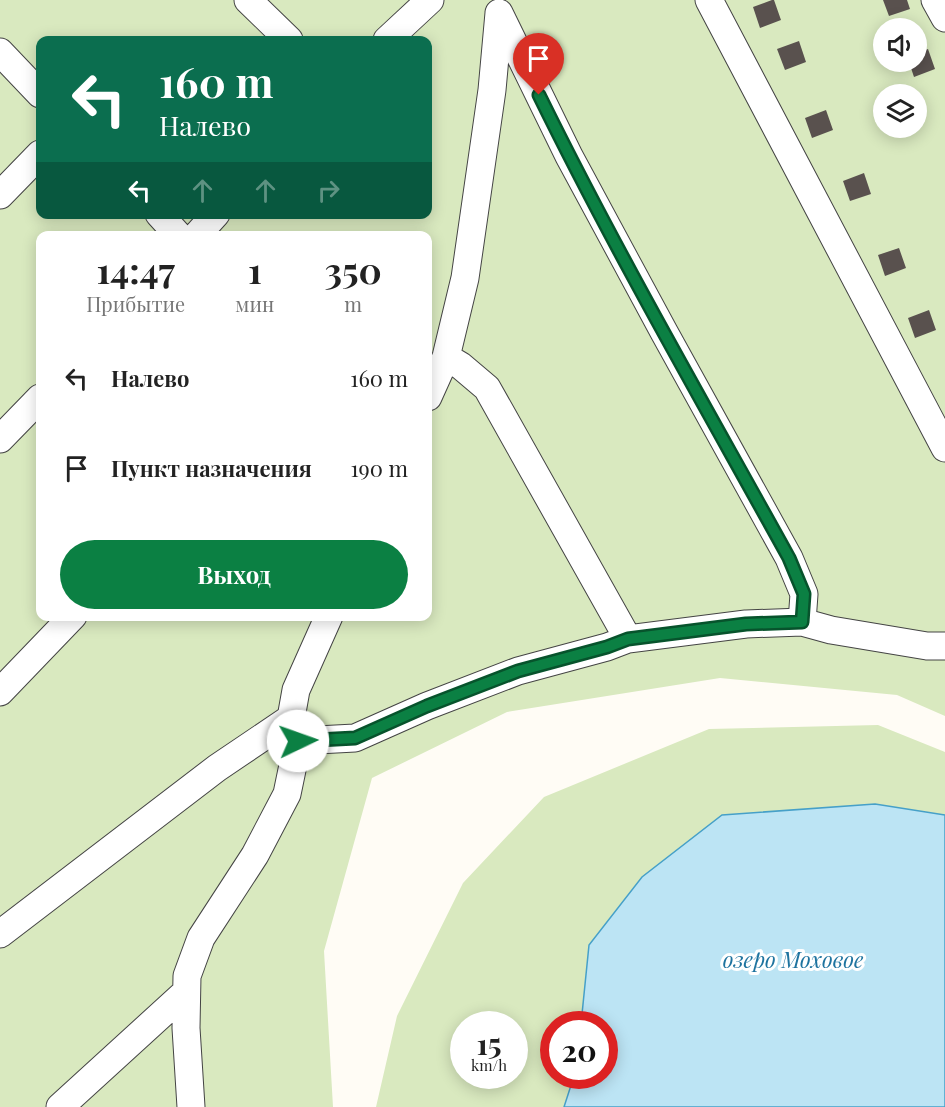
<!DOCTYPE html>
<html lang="ru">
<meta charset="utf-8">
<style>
:root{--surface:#fff;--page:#f6f6f6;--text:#222;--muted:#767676;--accent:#0b8043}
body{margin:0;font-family:"Playfair Display",serif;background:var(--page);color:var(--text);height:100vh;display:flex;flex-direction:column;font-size:22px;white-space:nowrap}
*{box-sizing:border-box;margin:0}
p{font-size:20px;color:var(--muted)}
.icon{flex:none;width:33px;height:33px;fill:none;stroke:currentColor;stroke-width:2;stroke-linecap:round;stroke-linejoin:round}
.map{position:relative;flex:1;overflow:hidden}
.panel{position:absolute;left:36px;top:231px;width:396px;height:390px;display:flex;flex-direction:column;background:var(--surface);border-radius:12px;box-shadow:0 3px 15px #0003}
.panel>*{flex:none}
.hud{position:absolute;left:36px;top:36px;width:396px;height:183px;border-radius:12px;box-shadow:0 3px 15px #0003;background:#0b6e4f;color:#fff;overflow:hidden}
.controls{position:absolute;left:873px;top:18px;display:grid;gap:12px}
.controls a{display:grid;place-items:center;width:54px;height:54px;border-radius:50%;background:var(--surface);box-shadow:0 3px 15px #0003;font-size:30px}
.speed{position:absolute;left:450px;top:1011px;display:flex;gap:12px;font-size:30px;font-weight:700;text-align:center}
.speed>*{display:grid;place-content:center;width:78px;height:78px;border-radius:50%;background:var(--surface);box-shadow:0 3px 15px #0003;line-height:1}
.speed small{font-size:15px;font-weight:400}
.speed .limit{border:9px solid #d22;background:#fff;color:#111}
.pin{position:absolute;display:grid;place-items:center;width:51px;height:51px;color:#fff;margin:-62px -26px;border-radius:50% 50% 50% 0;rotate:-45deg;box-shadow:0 0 6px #0007}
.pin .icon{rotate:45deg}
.me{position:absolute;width:66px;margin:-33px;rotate:87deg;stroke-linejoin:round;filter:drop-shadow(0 0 4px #0008)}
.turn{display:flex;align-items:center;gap:21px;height:126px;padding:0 24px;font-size:27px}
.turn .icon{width:78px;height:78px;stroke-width:2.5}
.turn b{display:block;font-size:42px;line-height:51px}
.lanes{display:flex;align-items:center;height:57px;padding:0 24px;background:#0003;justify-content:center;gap:30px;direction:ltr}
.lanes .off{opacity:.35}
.eta{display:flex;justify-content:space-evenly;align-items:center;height:102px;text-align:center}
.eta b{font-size:36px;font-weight:700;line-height:42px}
.primary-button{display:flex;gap:12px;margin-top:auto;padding:12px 24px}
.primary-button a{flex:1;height:69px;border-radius:36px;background:var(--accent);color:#fff;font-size:24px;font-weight:700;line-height:69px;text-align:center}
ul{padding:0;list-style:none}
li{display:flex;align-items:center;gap:18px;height:90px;padding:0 24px}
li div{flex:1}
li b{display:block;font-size:22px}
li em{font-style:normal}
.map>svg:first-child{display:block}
</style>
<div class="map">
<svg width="945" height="1107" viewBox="0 0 945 1107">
<rect width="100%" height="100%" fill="#fffcf5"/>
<path fill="#d9e9bf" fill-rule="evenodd" d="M0 0H945V716L897 695 720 678 507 712 372 778 324 951 333 1107H0ZM884 28H916V62H884ZM40 40H428V214H40ZM884 94H916V128H884ZM40 236H428V616H40Z
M878 725 945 752V815L875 804 589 945 581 1024H554V1076H574L564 1107H376L397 1016 463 883 544 797 709 729ZM464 1024H514V1076H464Z"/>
<path fill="#bce4f4" stroke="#46a0c8" stroke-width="1.5" d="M875 804 945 815V1107H564L574 1076H604V1024H581L589 945 642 877 722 815Z"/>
<path fill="#59514e" d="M772 0H774L781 20 760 28 753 7Z
M883 0H907L910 9 889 16Z
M799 41 806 62 785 70 777 49Z
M928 49 935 69 914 77 909 62H916V53Z
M826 110 833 130 812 138 805 118Z
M864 173 871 194 850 201 843 181Z
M899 248 906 268 885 276 878 255Z
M929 310 936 330 915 338 908 318Z"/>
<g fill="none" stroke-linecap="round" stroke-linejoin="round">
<g stroke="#444" stroke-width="29">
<path id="minor" d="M248 0 289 40
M709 0 945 448
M935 0 945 18
M499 13 569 156 664 332 789 558 804 594 802 622
M387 40 430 0
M0 52 40 94
M0 195 40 154
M159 214 179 236
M196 236 216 214
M446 357 461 366 487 388 628 639
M428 397 446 357 465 278 492 90 499 13
M0 439 40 398
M0 692 73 616
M298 741 355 738 427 706 518 671 607 647 628 639 746 624 802 622 831 630 927 646H945
M0 934 217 768 291 718
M60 1107 186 992
M191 1107 186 1028 187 976 201 938 255 855 287 794 298 741 291 718 296 690 329 616"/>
</g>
<use href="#minor" stroke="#fff" stroke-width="27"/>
</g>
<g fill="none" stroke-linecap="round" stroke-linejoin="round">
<g stroke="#07532c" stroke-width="15">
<path id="route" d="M298 741 355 738 427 706 518 671 607 647 628 639 746 624 802 622 804 594 789 558C704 404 616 252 539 95"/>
</g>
<use href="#route" stroke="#0b8043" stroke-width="10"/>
</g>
<g text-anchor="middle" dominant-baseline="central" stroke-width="6" stroke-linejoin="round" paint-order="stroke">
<g font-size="22" font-style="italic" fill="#1e739f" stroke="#fff">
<text x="793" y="959">озеро Моховое</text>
</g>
</g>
</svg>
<div class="controls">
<a><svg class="icon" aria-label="sound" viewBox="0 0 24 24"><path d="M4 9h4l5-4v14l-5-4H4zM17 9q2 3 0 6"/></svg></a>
<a><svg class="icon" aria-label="layers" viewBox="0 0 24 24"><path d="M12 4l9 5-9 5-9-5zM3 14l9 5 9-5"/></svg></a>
</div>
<div class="speed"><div>15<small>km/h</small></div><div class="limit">20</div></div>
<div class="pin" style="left:539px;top:95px;background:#d93025"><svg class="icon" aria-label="arrive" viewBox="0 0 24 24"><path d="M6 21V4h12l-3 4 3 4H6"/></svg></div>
<svg class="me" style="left:298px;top:741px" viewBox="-20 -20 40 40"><circle r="19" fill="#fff"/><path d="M0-13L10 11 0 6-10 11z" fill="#0b8043"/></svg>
<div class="hud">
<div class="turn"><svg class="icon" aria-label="left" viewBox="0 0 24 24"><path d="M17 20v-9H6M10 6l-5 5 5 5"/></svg><div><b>160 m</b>Налево</div></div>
<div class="lanes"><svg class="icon" aria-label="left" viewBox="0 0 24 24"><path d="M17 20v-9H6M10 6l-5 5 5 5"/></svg><svg class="icon off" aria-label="ahead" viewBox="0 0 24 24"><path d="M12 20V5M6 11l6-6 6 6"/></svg><svg class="icon off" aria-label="ahead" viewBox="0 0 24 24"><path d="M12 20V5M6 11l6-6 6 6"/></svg><svg class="icon off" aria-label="right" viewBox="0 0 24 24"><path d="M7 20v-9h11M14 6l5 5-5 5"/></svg></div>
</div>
<section class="panel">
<div class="eta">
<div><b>14:47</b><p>Прибытие</p></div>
<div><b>1</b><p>мин</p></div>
<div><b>350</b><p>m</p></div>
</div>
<ul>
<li><svg class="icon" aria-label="left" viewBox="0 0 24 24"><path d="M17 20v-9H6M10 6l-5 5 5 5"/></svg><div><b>Налево</b></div><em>160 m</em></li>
<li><svg class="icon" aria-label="arrive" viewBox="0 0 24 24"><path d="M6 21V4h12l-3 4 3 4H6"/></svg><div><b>Пункт назначения</b></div><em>190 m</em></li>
</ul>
<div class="primary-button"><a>Выход</a></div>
</section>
</div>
